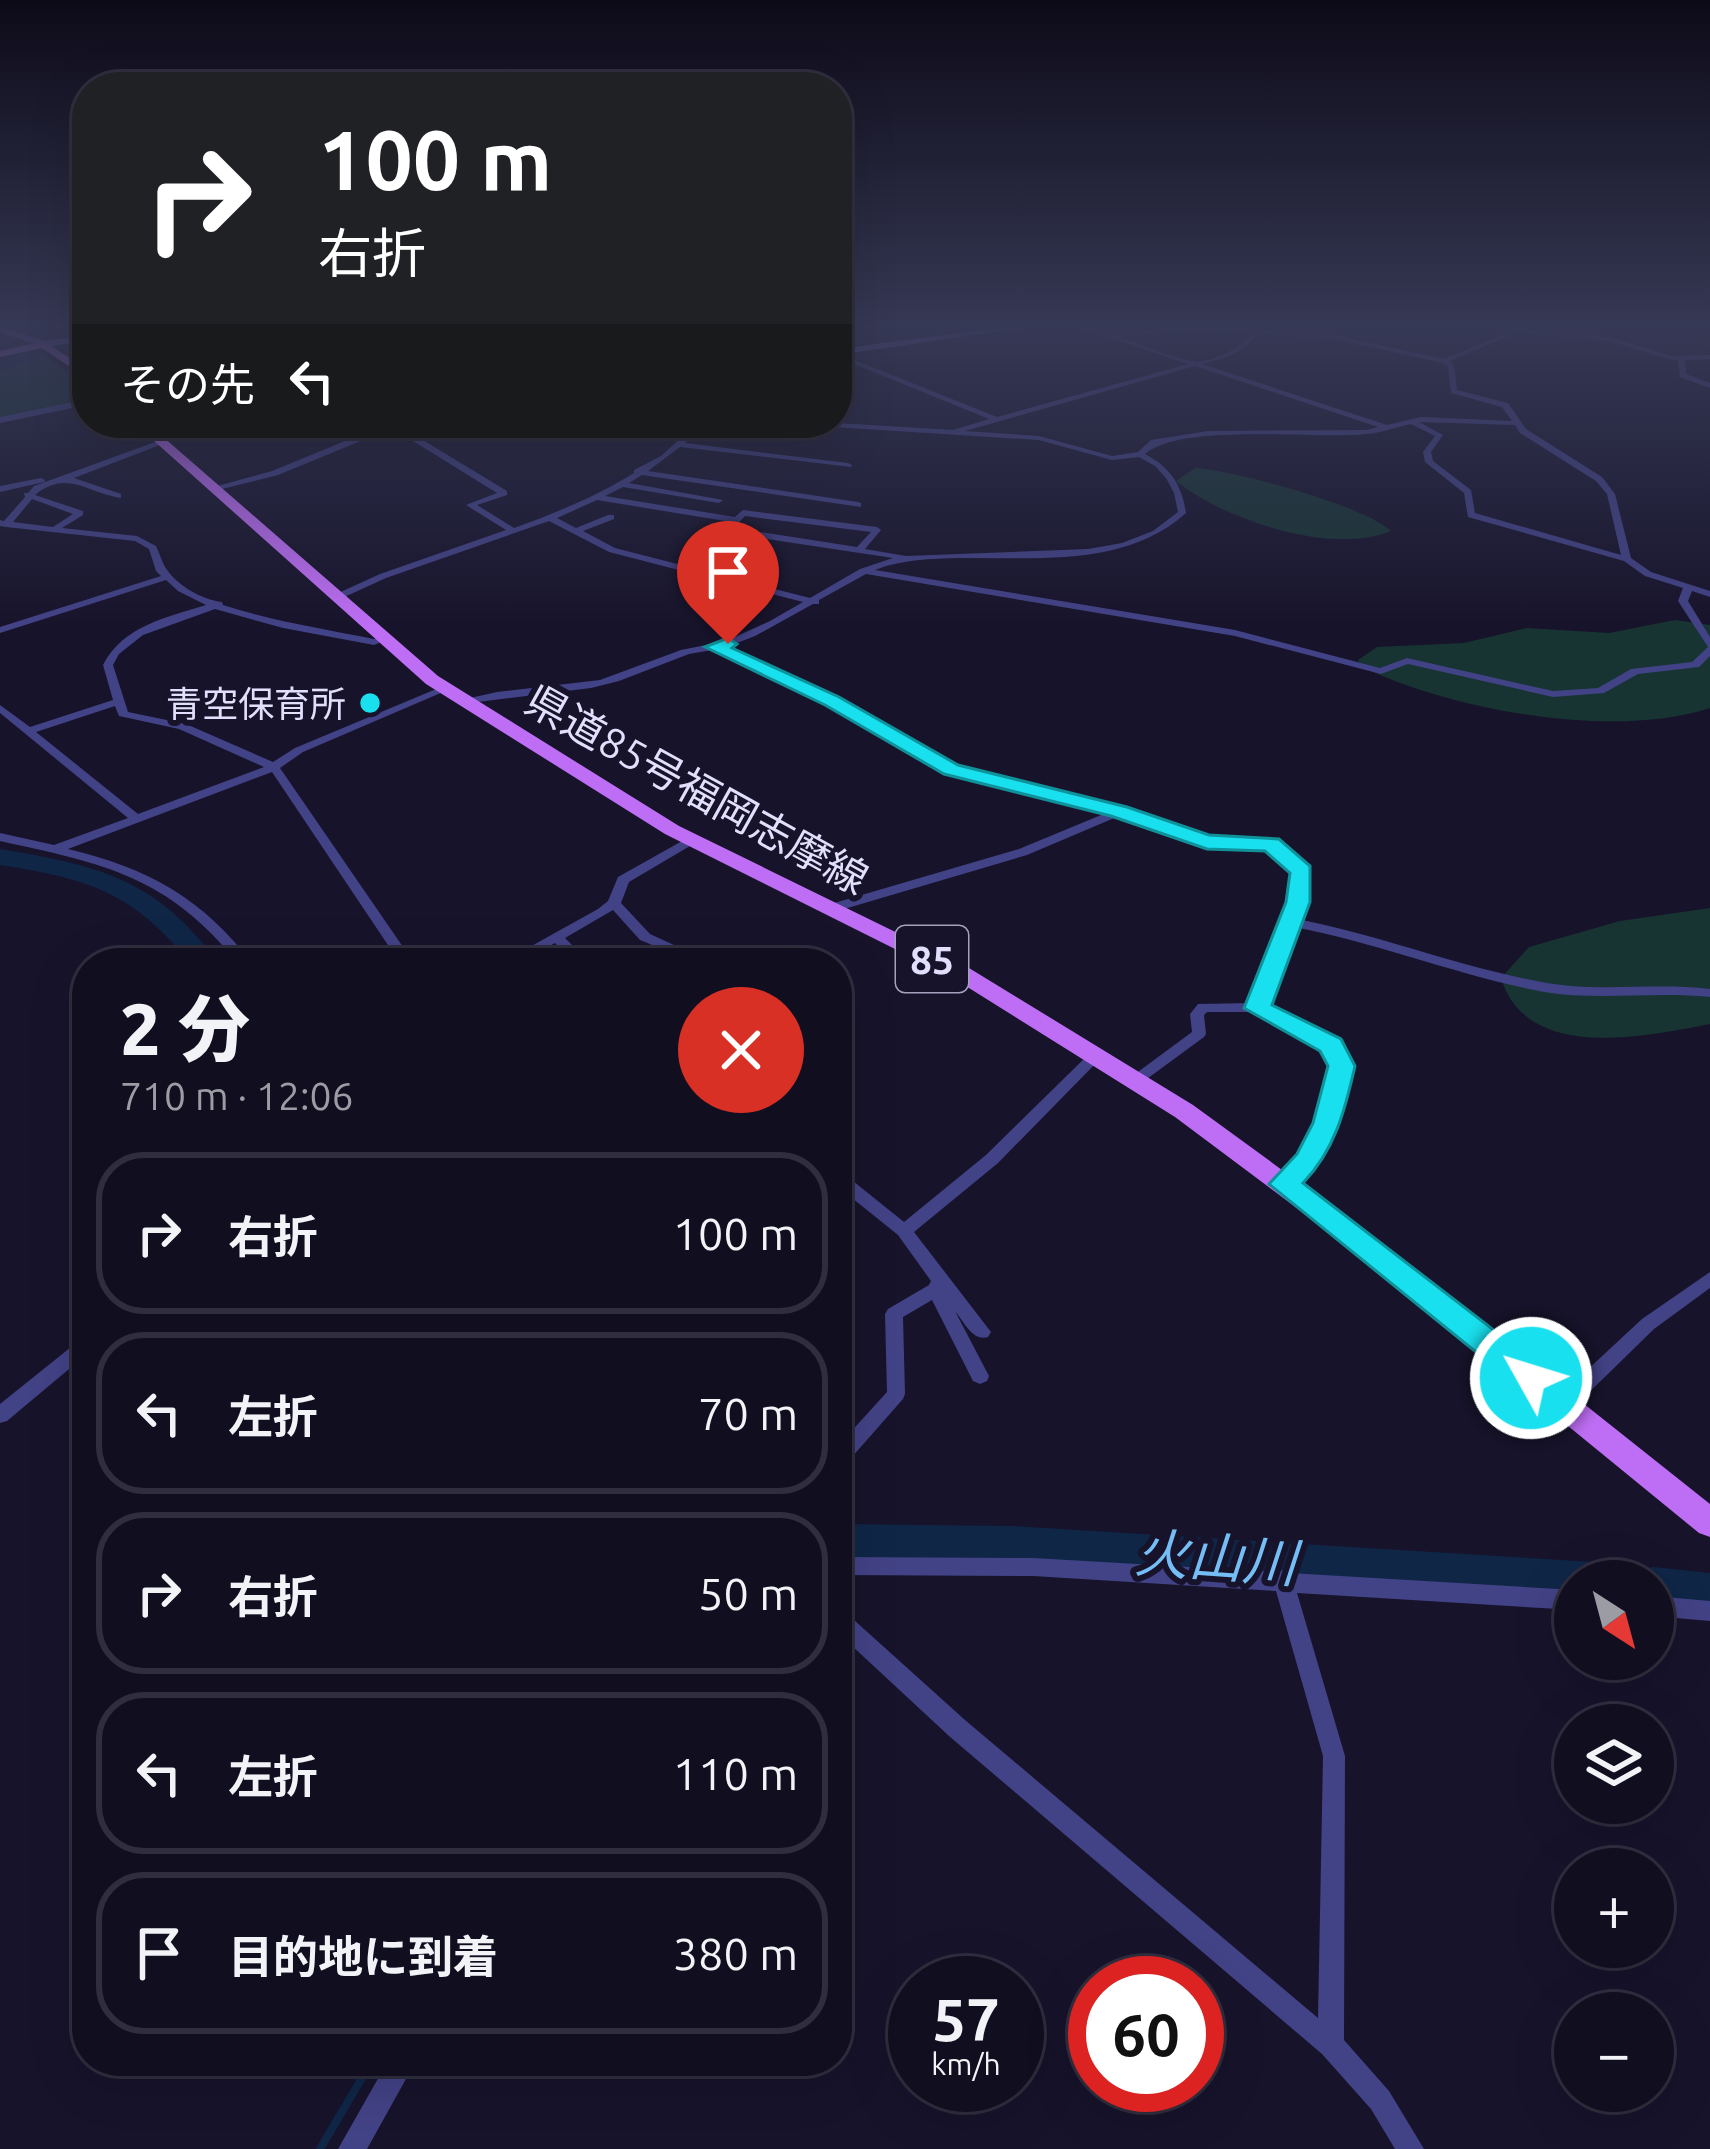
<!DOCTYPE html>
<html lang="ja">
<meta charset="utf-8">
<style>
:root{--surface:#110e20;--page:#1e1c2d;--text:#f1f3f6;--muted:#9c9ca5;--line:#302e3e}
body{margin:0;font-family:Ubuntu,"Noto Sans JP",sans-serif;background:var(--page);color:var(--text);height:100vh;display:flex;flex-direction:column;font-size:45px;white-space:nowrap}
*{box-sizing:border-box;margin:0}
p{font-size:39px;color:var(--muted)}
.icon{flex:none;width:66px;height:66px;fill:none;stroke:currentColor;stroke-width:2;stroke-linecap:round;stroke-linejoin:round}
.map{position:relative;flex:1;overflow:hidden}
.sheet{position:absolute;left:72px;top:948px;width:780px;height:1128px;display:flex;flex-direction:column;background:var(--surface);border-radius:48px;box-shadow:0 12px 48px #0002,0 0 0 3px var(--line)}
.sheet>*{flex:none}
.banner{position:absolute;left:72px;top:72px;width:780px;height:366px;border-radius:48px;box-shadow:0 12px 48px #0002,0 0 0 3px var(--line);background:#202124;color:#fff;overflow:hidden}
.needle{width:78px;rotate:144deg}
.tools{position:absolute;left:1554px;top:1560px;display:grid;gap:24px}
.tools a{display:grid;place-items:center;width:120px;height:120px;border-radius:50%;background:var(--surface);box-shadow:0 12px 48px #0002,0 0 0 3px var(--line);font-size:60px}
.speed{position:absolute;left:888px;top:1956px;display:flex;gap:24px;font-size:60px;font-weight:700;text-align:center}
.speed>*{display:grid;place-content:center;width:156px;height:156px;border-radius:50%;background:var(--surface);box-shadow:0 12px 48px #0002,0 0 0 3px var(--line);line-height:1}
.speed small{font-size:30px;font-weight:400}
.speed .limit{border:18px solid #d22;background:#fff;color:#111}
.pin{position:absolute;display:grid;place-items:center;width:102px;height:102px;color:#fff;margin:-123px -51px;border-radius:50% 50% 50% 0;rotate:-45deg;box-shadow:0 0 12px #0007}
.pin .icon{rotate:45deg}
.me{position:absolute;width:132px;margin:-66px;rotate:309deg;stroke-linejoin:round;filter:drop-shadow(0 0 9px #0008)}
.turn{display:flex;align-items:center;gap:42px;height:252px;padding:0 48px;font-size:54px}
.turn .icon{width:156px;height:156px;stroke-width:2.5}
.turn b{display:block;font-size:84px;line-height:102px}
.then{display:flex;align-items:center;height:114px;padding:0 48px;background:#0003;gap:24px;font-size:45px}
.round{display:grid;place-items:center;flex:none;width:126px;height:126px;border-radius:63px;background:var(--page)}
.head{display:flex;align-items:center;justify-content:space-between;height:204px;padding:0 48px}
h1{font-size:72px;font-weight:800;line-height:90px}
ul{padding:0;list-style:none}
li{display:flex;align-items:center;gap:36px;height:162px;margin:0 24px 18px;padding:0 24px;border:6px solid var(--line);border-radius:48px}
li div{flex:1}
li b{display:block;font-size:45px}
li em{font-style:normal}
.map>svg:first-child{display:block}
</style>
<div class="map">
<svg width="1710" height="2149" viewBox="0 0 1710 2149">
<rect width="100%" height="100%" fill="#17132b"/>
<path fill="#173432" d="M35 353H42L87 387V400L0 418V372Z
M1195 468C1233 470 1365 506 1391 531 1331 556 1223 519 1176 481Z
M1675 620 1710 625V708C1613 740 1450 710 1360 666L1358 660 1377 647 1464 643 1527 628 1609 633Z
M1710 908V1024C1646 1036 1527 1063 1501 978L1529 947 1620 921Z"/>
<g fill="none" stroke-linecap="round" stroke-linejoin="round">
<path stroke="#0f2647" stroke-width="3" d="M60 327 87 329"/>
<path stroke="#0f2647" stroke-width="8" d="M320 2149 372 2061"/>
<path fill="#0f2647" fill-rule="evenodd" d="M28 327H42L50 334 38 337Z
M28 350 33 357 0 372V363Z
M0 849C97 865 158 879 218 963H190C132 891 88 879 0 865Z
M837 1524 1012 1526 1594 1562 1609 1567 1615 1581H1575V1599L1012 1562 837 1560Z
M1653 1567 1710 1573V1611L1653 1605V1581H1634L1638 1572Z"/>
<path fill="#424286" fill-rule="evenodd" d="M1078 327H1087L1104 332 1230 327 1339 336 1444 359 1517 328 1609 337 1671 356 1710 355V359L1685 360 1686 374 1710 383V388L1680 377 1678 360 1669 359 1608 341 1518 332 1450 361 1454 366 1457 390 1508 403 1526 429 1602 477 1615 494 1631 558 1651 572 1710 591V597L1692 591 1688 601 1710 637V656L1699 667 1638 674 1604 693 1553 697 1408 664 1381 674 1235 636 866 574 819 600V604H813L755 636 724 648 836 699 933 758 990 779 1123 809 1208 838 1275 841 1308 871 1310 883 1297 919C1380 935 1459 967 1542 982 1597 993 1654 982 1710 989V997C1655 991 1599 1001 1544 992 1459 976 1379 943 1294 927L1265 1006C1281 1014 1330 1034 1339 1046 1368 1086 1317 1158 1290 1188H1278L1276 1184 1278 1180 1300 1155 1315 1130 1328 1099 1335 1066 1325 1048 1255 1012H1207L1204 1015 1206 1034 1204 1037 1140 1084H1130L1127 1080 1192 1032 1190 1014 1198 1004 1252 1003 1298 883 1296 872 1268 848 1207 846 1119 816 1027 855 834 912H824L822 909 824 906 1019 849 1106 813 982 784 925 762 828 703 712 650 689 654 619 681 591 688 461 704V700L497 692 600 680 681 650 726 641 770 621 803 602 609 552 549 521 386 578 340 599H334V595L380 574 506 530 466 505 497 493 392 428 278 475 214 491 210 488 272 471 389 423H401L398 425 507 491V495L477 505 514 528C556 513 599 495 634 473V470L661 456 694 426V423H792L788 425 703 426 685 443 848 463 852 465 851 467 680 447 648 471 858 502 861 503V507L642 475 629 483 723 500 719 503 623 487 605 496 735 517 743 510 877 527 881 530 865 549 906 556 1088 549 1122 543 1153 531 1178 512 1174 493 1166 478 1155 466 1139 457 1112 460 1039 440 802 425 798 423H837L953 430 989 419 837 357V353L997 417 1188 364 1111 338V336L1102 335ZM1223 330 1252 332C1240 349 1212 364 1191 361 1166 356 1139 343 1115 335ZM1258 333 1339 340 1443 363 1448 367 1451 393 1502 407 1512 421 1421 417 1387 425 1202 364C1225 358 1244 353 1258 333ZM1195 366 1378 427 1367 430 1208 431 1151 440 1138 452 1112 456 1039 436 965 431ZM1419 422 1515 425 1520 433 1596 481 1607 494 1621 555 1475 513 1471 490 1433 461 1431 452 1443 435ZM1411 424 1435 436 1423 452 1425 462 1464 493 1468 517 1624 561 1645 576 1683 588 1678 601 1708 647 1692 662 1631 669 1598 688 1553 691 1407 658 1380 668 1235 630 875 570C902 559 931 559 959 558 1036 557 1125 568 1186 513 1182 485 1170 467 1145 454 1182 422 1313 440 1366 434 1381 433 1396 427 1411 424ZM597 500 731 522 724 530 728 533 893 558 860 569 810 598 615 548 583 531 614 519V515H608L576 528 557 518ZM745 516 871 532 857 547 734 528Z
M158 441 165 443 74 478 121 494V498C87 493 67 469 35 495L83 511V515L62 528 137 536 156 546C159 552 161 559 164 565 174 584 202 600 222 602L223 605C272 621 323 629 374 639L384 636 389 639 374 645 283 628 215 609 143 635 119 654 113 665 128 712 186 724 273 762 295 748 441 687 450 689 303 752 280 768 414 963H400L272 772 68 849C148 868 202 898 252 963H238C167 876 105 864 0 841V833L54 845 128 818 0 713V705L30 727 113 700 103 665C123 626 167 617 206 605L178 591 166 580 0 633V627L161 576 156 571 149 549 135 541 6 527 0 526V520L4 521 25 497 24 493H28L34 486ZM32 499 73 514 53 527 13 522ZM115 706 119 716 179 729 264 767 138 814 36 732Z
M41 478 45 480 44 482 0 492V486Z
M691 836 695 837V843L629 882 621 903 650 934 713 963H694L669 952 647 959 571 956 566 955 555 943 518 963H501L598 909 608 901 618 877ZM613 910 640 940 657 947 646 951 575 948 565 938Z
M1095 1051 1100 1053 1102 1056 1100 1059 998 1163 914 1232 991 1332 988 1337C973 1342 964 1322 955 1311L989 1376 987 1381 980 1384 973 1381 932 1300 903 1317 905 1394 903 1399 844 1466 837 1468V1447L887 1392 885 1314 888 1309 929 1285 931 1281 898 1235 837 1186V1171L843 1173 904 1222 986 1155 1090 1053Z
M1710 1272V1288L1654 1329 1571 1410 1564 1412 1557 1410 1555 1404 1557 1398 1642 1319Z
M87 1337V1354L7 1421 0 1423V1404L81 1339Z
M837 1557 1033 1558 1278 1572 1283 1570 1290 1573 1575 1590V1610L1297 1593 1345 1756 1344 2040 1389 2091 1424 2149H1395L1371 2109 1322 2054 949 1736 837 1632V1608L844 1611 965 1720 1318 2018 1323 1756 1276 1591 1033 1576 837 1575Z
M1653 1596 1710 1601V1621L1653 1616Z
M388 2061H416L367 2149H338Z"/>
<path fill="#424286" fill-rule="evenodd" d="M87 399V405L0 423V417Z
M191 423H205L159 440 151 438Z"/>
<path fill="#7d7ef6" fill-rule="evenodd" d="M0 327 45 341 87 335V341L44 347 0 332Z
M1005 327H1028L837 355V349Z"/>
<path fill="#be6ef5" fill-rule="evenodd" d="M44 341 87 370V378L42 348 0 357V351Z
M134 423H147L438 676 679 826 969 968 1193 1105 1374 1237 1710 1504V1537L1699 1533 1354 1251 1175 1117 953 978 665 834 426 684Z"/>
</g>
<linearGradient id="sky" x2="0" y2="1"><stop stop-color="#0d0a18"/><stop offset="0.52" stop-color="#363955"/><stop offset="1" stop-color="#363955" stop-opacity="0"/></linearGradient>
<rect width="1710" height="628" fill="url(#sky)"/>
<path fill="#19e0ee" stroke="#10929b" stroke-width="3" d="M728 638 737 644 732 648 839 697 958 765 1127 807 1209 835 1279 839 1310 866V902L1272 1005 1341 1039 1355 1066C1345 1110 1335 1150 1303 1183L1543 1368 1548 1378 1543 1387H1519L1269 1184 1297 1154 1313 1123 1328 1066 1320 1051 1244 1008 1286 902 1290 873 1265 851 1207 849 1111 816 944 774 825 705 705 647Z"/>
<circle fill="#19e0ee" stroke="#17132b" stroke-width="4.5" cx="370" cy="703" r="12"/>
<g text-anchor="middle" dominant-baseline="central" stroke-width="12" stroke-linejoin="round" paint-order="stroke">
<g font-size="36" fill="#e2dffd" stroke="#17132b" text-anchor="end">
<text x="346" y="703">青空保育所</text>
</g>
<rect fill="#17132b" stroke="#a5a2be" stroke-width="3" x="896" y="926" width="72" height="66" rx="9"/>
<g font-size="39" font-weight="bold" fill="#e2dffd">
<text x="932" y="959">85</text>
</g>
<g font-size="42" fill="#e2dffd" stroke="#17132b">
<text transform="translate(697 789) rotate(29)">県道85号福岡志摩線</text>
</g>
<g font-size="54" font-style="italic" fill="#75bef5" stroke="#17132b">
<text transform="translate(1216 1557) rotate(4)">火山川</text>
</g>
</g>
</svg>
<div class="tools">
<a><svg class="needle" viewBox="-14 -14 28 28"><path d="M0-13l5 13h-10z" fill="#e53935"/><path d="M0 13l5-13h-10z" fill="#9c9ca5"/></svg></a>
<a><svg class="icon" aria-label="layers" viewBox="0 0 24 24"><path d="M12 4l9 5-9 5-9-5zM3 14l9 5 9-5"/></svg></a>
<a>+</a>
<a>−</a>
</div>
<div class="speed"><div>57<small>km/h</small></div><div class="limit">60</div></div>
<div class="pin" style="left:728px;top:644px;background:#d93025"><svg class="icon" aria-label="arrive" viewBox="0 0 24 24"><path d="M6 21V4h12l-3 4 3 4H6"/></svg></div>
<svg class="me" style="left:1531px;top:1378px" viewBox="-20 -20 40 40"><circle r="17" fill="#19e0ee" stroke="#fff" stroke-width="3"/><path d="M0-11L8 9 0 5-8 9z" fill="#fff"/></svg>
<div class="banner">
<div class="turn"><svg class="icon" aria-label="right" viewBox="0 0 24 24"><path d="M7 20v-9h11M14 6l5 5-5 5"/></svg><div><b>100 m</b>右折</div></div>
<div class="then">その先<svg class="icon" aria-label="left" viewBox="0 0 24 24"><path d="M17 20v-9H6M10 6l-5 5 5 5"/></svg></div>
</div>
<section class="sheet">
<div class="head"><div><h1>2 分</h1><p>710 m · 12:06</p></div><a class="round" style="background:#d93025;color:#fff"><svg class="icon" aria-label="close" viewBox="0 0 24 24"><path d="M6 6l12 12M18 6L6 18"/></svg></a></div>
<ul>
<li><svg class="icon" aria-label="right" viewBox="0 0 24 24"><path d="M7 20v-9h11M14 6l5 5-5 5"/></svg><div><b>右折</b></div><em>100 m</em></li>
<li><svg class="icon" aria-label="left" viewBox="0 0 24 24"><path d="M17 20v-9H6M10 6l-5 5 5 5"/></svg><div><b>左折</b></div><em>70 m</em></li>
<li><svg class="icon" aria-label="right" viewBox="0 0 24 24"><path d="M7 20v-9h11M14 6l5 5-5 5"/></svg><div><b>右折</b></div><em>50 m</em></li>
<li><svg class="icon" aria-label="left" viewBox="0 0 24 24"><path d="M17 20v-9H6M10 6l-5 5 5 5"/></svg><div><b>左折</b></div><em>110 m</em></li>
<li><svg class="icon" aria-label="arrive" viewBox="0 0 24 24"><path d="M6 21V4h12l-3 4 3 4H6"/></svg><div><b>目的地に到着</b></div><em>380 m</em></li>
</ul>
</section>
</div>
